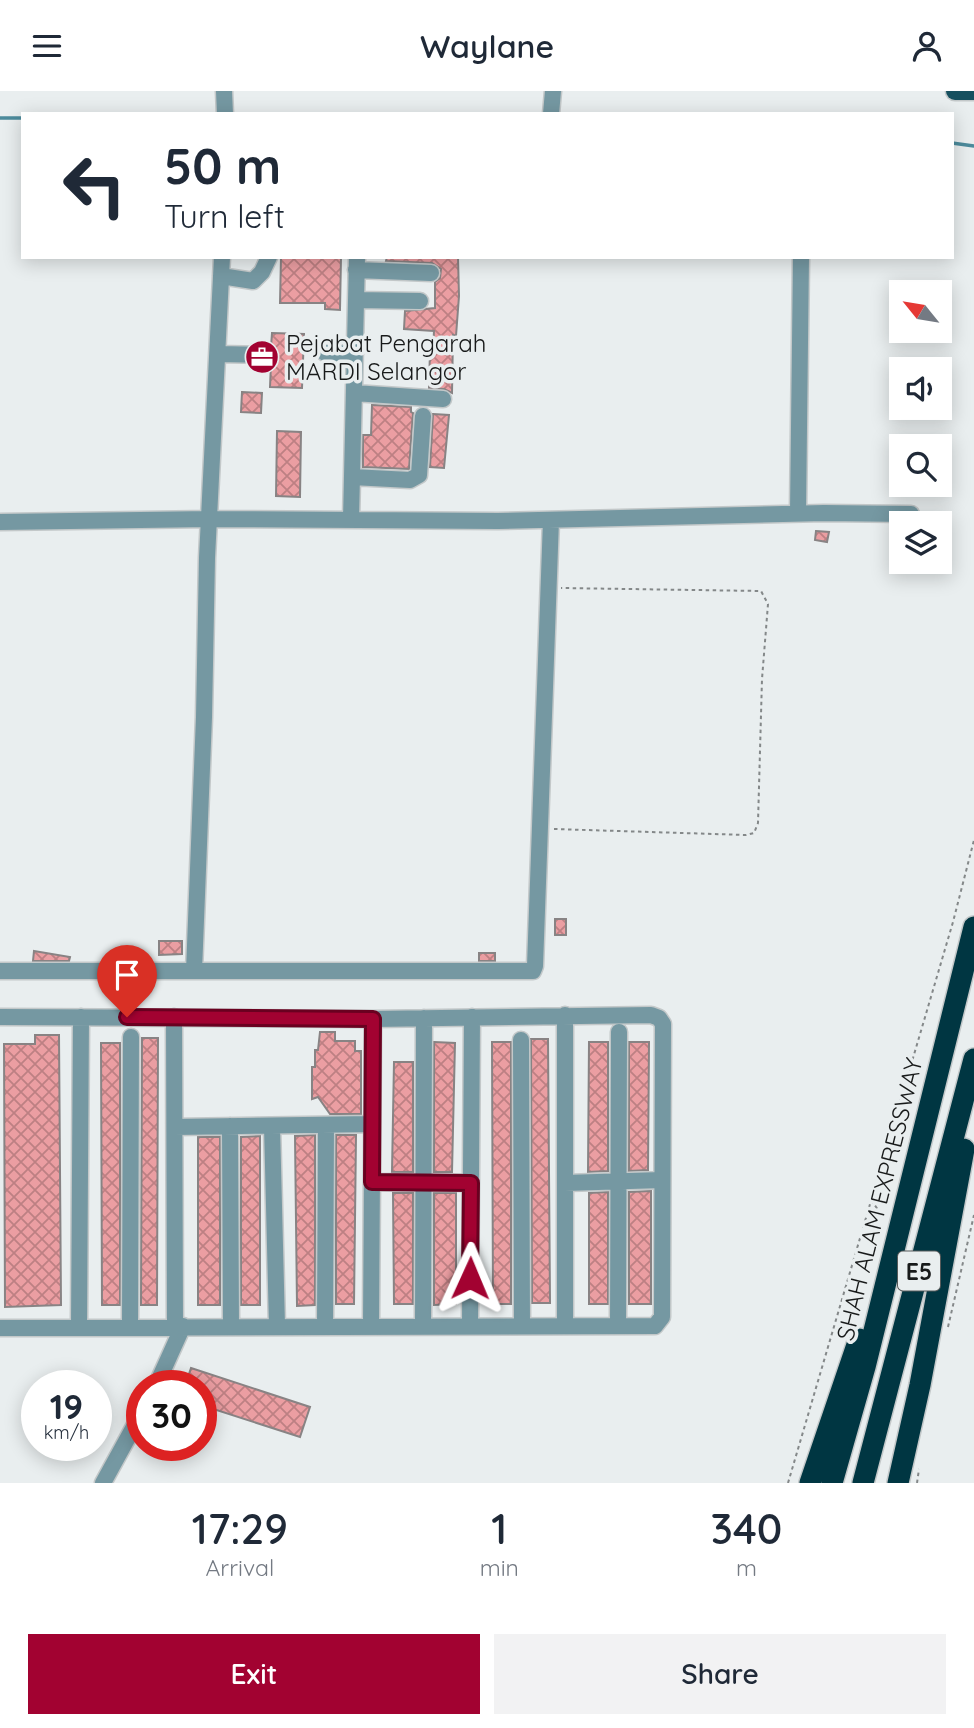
<!DOCTYPE html>
<style>
:root{--surface:#fff;--page:#f2f2f3;--text:#1f2937;--muted:#747a83;--accent:#a20231}
body{margin:0;font-family:Quicksand,sans-serif;background:var(--page);color:var(--text);height:100vh;display:flex;flex-direction:column;font-size:26px;white-space:nowrap}
*{box-sizing:border-box;margin:0}
p{font-size:23px;color:var(--muted)}
.icon{flex:none;width:38px;height:38px;fill:none;stroke:currentColor;stroke-width:2;stroke-linecap:round;stroke-linejoin:round}
.map{position:relative;height:1392px;overflow:hidden}
.side{display:flex;flex-direction:column;background:var(--surface);flex:1}
.side>*{flex:none}
.top-card{position:absolute;left:21px;top:21px;width:933px;height:147px;border-radius:0px;box-shadow:0 4px 18px #0003;background:#fff;color:var(--text);overflow:hidden}
.needle{width:46px;rotate:300deg}
.buttons{position:absolute;left:889px;top:189px;display:grid;gap:14px}
.buttons a{display:grid;place-items:center;width:63px;height:63px;border-radius:0px;background:var(--surface);box-shadow:0 4px 18px #0003;font-size:35px}
.speed{position:absolute;left:21px;top:1279px;display:flex;gap:14px;font-size:35px;font-weight:700;text-align:center}
.speed>*{display:grid;place-content:center;width:91px;height:91px;border-radius:50%;background:var(--surface);box-shadow:0 4px 18px #0003;line-height:1}
.speed small{font-size:18px;font-weight:400}
.speed .limit{border:10px solid #d22;background:#fff;color:#111}
.pin{position:absolute;display:grid;place-items:center;width:60px;height:60px;color:#fff;margin:-72px -30px;border-radius:50% 50% 50% 0;rotate:-45deg;box-shadow:0 0 7px #0007}
.pin .icon{rotate:45deg}
.me{position:absolute;width:77px;margin:-38px;rotate:1deg;stroke-linejoin:round;filter:drop-shadow(0 0 5px #0008)}
.turn{display:flex;align-items:center;gap:24px;height:147px;padding:0 28px;font-size:32px}
.turn .icon{width:91px;height:91px;stroke-width:2.5}
.turn b{display:block;font-size:49px;line-height:60px}
.eta{display:flex;justify-content:space-evenly;align-items:center;height:119px;text-align:center}
.eta b{font-size:42px;font-weight:600;line-height:49px}
.button{display:flex;gap:14px;margin-top:auto;padding:14px 28px}
.button a{flex:1;height:80px;border-radius:0px;background:var(--accent);color:#fff;font-size:28px;font-weight:600;line-height:80px;text-align:center}
.button a+a{background:var(--page);color:var(--text)}
header{display:flex;justify-content:space-between;align-items:center;height:91px;padding:0 28px;background:var(--surface);font-size:32px;font-weight:600}
.map>svg:first-child{display:block}
</style>
<header><svg class="icon" aria-label="menu" viewBox="0 0 24 24"><path d="M4 6h16M4 12h16M4 18h16"/></svg>Waylane<svg class="icon" aria-label="person" viewBox="0 0 24 24"><circle cx="12" cy="8" r="4"/><path d="M4 21q1-7 8-7t8 7"/></svg></header>
<div class="map">
<svg width="974" height="1392" viewBox="0 0 974 1392">
<defs>
<pattern id="building-cross-hatch" width="8" height="8" patternUnits="userSpaceOnUse" patternTransform="scale(1.75)"><rect width="8" height="8" fill="#eb9ea2"/><path d="M0 0l8 8M0 8l8-8" fill="none" stroke="#bd8083"/></pattern>
</defs>
<rect width="100%" height="100%" fill="#e9eeef"/>
<g fill="none" stroke-linecap="round" stroke-linejoin="round">
<path stroke="#4c8b9c" stroke-width="3.5" d="M0 27H23
M952 52 974 55"/>
</g>
<path fill="url(#building-cross-hatch)" stroke="#888384" stroke-width="2" d="M281 166H341L340 219 325 218V212H280Z
M387 166H458L459 205 456 245 453 244 452 302 444 298 429 297 430 259H433L434 240 404 238 405 220 435 217V191L440 187 441 178 432 172 386 170Z
M272 242 304 243 302 297 270 296 271 273 275 265 271 256Z
M242 301 262 302 261 322 241 321Z
M372 314 411 316V321L413 322 409 378 363 376V344H371Z
M433 323 449 324 444 377 430 376Z
M277 340 301 341 300 406 276 405Z
M816 440 829 441 827 451 815 449Z
M555 828H566V844H555Z
M159 850H182V863L159 864Z
M34 860 70 866 69 870H33Z
M479 862H495V870H479Z
M320 941H335V950H355V960H361V1023H330L318 1006 312 1008V976H315V959H318Z
M35 944H59L61 1214 5 1216 4 953H35Z
M142 947H158L157 1214H141Z
M531 948H548L550 1212H532Z
M434 951 455 952 452 1081H434Z
M492 951H511V1213H493Z
M589 951H608V1080L588 1081Z
M629 951H649L648 1079 629 1080Z
M101 952H120V1214H102Z
M394 971H413V1081H392Z
M315 1044V1214L297 1215 295 1045Z
M336 1044H356L354 1213H336Z
M260 1045V1214H241V1046Z
M198 1046H220V1214H198Z
M651 1100V1213H629V1101Z
M608 1101V1213H589V1102Z
M393 1102H413V1213H394Z
M434 1102H456V1213L434 1214Z
M191 1277 310 1316 300 1346 201 1314V1295H185Z"/>
<g fill="none" stroke-linecap="round" stroke-linejoin="round">
<g stroke="#c3c8c9" stroke-width="19">
<path id="minor" d="M224 0 225 23
M551 23 553 0
M356 179 431 182
M221 185 253 190 262 181 269 166
M356 209 420 210
M325 262 355 263
M218 263 265 264
M354 302 443 308
M352 386 410 389 419 384 423 325
M798 422 801 166
M351 429 357 166
M0 431 210 428 498 430 824 422 911 423
M0 880H533L535 875 551 429
M194 880 204 626 207 467 222 166
M565 924V1235
M0 926 373 928 651 924 659 927 663 933 662 1226 655 1235 0 1237
M174 926 175 1235
M521 949 522 1235
M230 1035 231 1235
M272 1035 277 1235
M175 1036 372 1033
M372 1091 471 1092
M565 1092 662 1089
M470 1234 472 926
M325 1235 326 1034
M371 1235 373 928
M423 1235 424 927
M618 1235 619 941
M79 1236 81 926
M130 1236 131 946
M156 1295 183 1235
M103 1392 142 1321"/>
</g>
<g stroke="#c3c8c9" stroke-width="21">
<path id="major" d="M955 0H974"/>
</g>
<g stroke="#c3c8c9" stroke-width="24">
<path id="highway" d="M810 1392 859 1248
M832 1392 865 1276 974 836
M863 1392 974 968
M898 1392 920 1294 964 1058"/>
</g>
<path stroke="#848889" stroke-width="2" stroke-dasharray="3.5 3.5" stroke-linecap="butt" d="M554 738 746 744 754 742 758 732 762 588 768 513 761 500 561 497
M871 1109 884 1127
M948 1236 974 1124
M788 1392 953 831 974 749
M917 1392 919 1378"/>
<use href="#minor" stroke="#7598a2" stroke-width="16"/>
<use href="#major" stroke="#16505f" stroke-width="18"/>
<use href="#highway" stroke="#003642" stroke-width="21"/>
</g>
<g fill="none" stroke-linecap="round" stroke-linejoin="round">
<g stroke="#690120" stroke-width="18">
<path id="route" d="M127 926 373 928 372 1091 471 1092 470 1187"/>
</g>
<use href="#route" stroke="#a20231" stroke-width="12"/>
</g>
<defs>
<g id="office-disc" transform="scale(1.75)"><circle r="9.5" fill="#a20231" stroke="#e9eeef"/><path d="M-6-3h4V-5.5h4V-3h4V5H-6ZM-1-4.5V-3h2v-1.5ZM-6 0V1H6V0Z" fill="#fff"/></g>
</defs>
<g fill-rule="evenodd">
<use href="#office-disc" x="262" y="266"/>
</g>
<g text-anchor="middle" dominant-baseline="central" stroke-width="7" stroke-linejoin="round" paint-order="stroke">
<rect fill="#e9eeef" stroke="#575a5a" stroke-width="2" x="898" y="1160.5" width="42" height="39" rx="5"/>
<g font-size="23" font-weight="bold" fill="#181a1a">
<text x="919" y="1180">E5</text>
</g>
<g font-size="24" fill="#181a1a" stroke="#e9eeef" text-anchor="start">
<text x="286" y="252">Pejabat Pengarah<tspan x="286" dy="28">MARDI Selangor</tspan></text>
</g>
<g font-size="24" fill="#181a1a" stroke="#e9eeef">
<text transform="translate(879 1108) rotate(-76)">SHAH ALAM EXPRESSWAY</text>
</g>
</g>
</svg>
<div class="buttons">
<a><svg class="needle" viewBox="-14 -14 28 28"><path d="M0-13l5 13h-10z" fill="#e53935"/><path d="M0 13l5-13h-10z" fill="#747a83"/></svg></a>
<a><svg class="icon" aria-label="sound" viewBox="0 0 24 24"><path d="M4 9h4l5-4v14l-5-4H4zM17 9q2 3 0 6"/></svg></a>
<a><svg class="icon" aria-label="search" viewBox="0 0 24 24"><circle cx="10" cy="10" r="6"/><path d="M15 15l6 6"/></svg></a>
<a><svg class="icon" aria-label="layers" viewBox="0 0 24 24"><path d="M12 4l9 5-9 5-9-5zM3 14l9 5 9-5"/></svg></a>
</div>
<div class="speed"><div>19<small>km/h</small></div><div class="limit">30</div></div>
<div class="pin" style="left:127px;top:926px;background:#d93025"><svg class="icon" aria-label="arrive" viewBox="0 0 24 24"><path d="M6 21V4h12l-3 4 3 4H6"/></svg></div>
<svg class="me" style="left:470px;top:1187px" viewBox="-20 -20 40 40"><path d="M0-17L14 15 0 8-14 15z" fill="#a20231" stroke="#fff" stroke-width="4"/></svg>
<div class="top-card">
<div class="turn"><svg class="icon" aria-label="left" viewBox="0 0 24 24"><path d="M17 20v-9H6M10 6l-5 5 5 5"/></svg><div><b>50 m</b>Turn left</div></div>
</div>
</div>
<section class="side">
<div class="eta">
<div><b>17:29</b><p>Arrival</p></div>
<div><b>1</b><p>min</p></div>
<div><b>340</b><p>m</p></div>
</div>
<div class="button"><a>Exit</a><a>Share</a></div>
</section>
